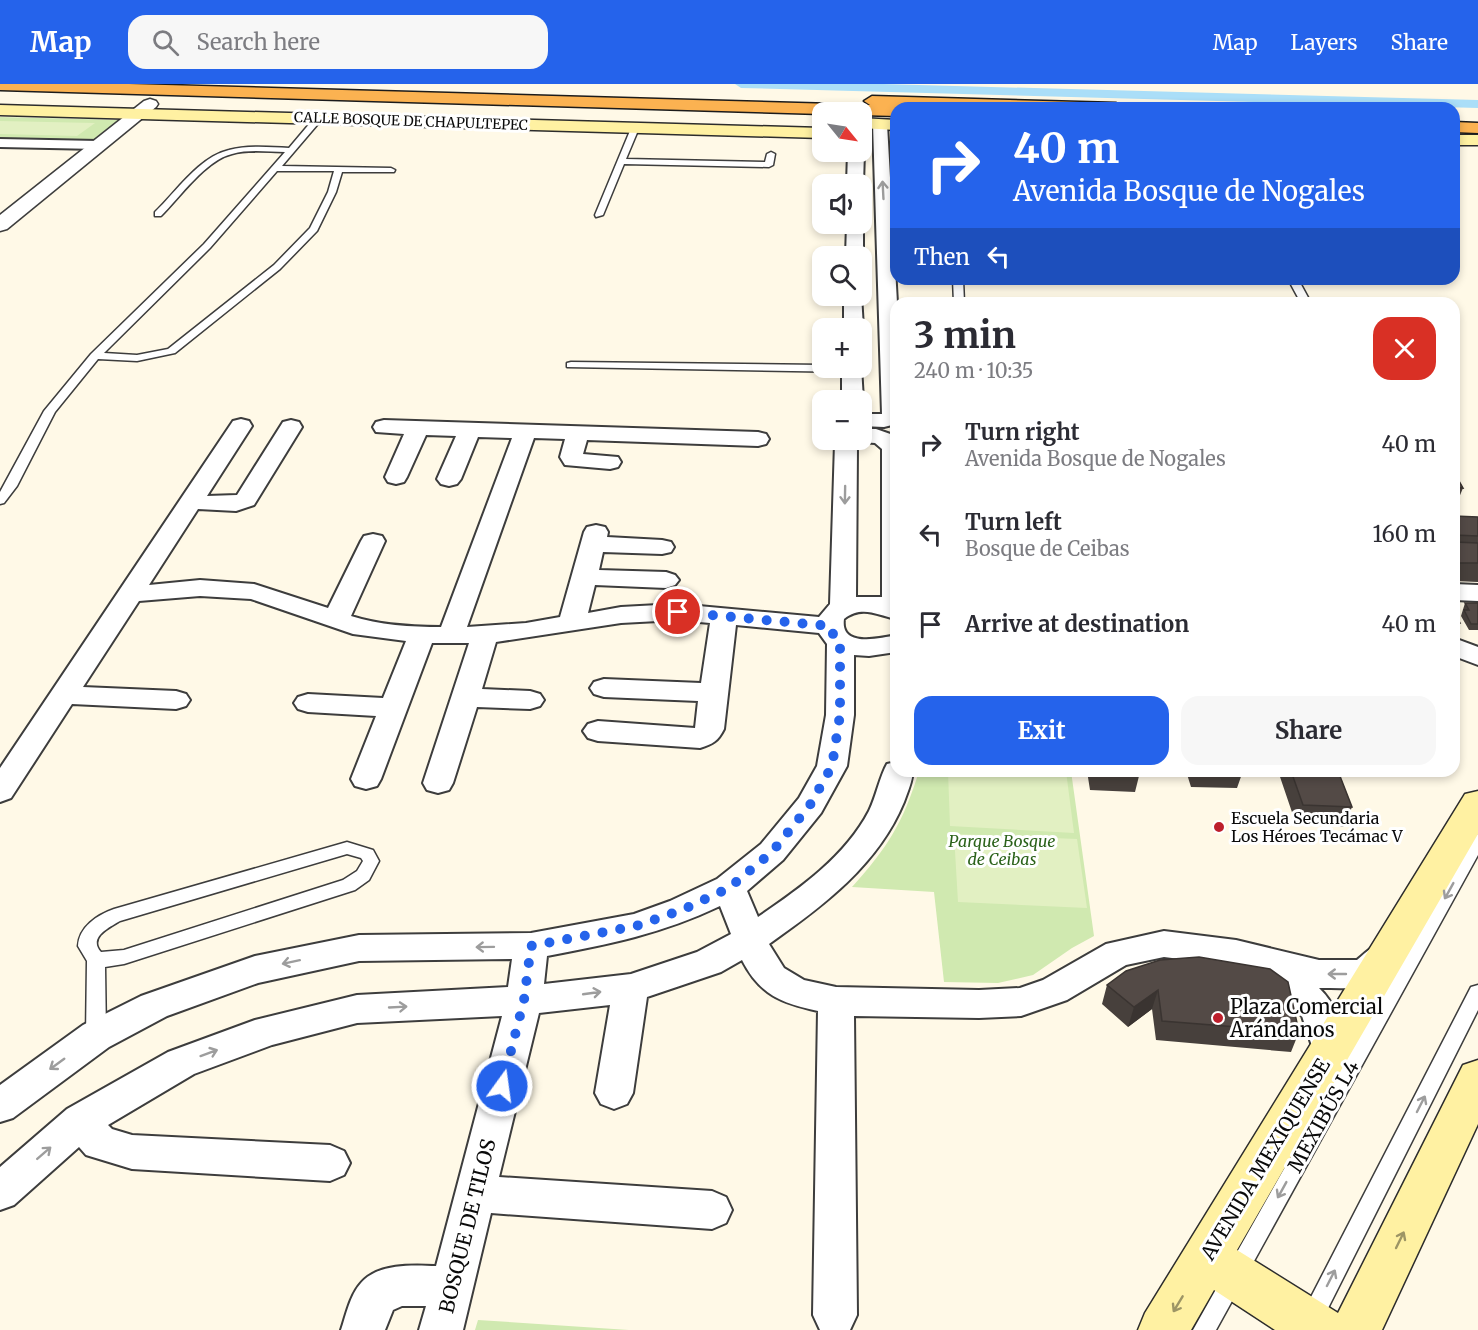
<!DOCTYPE html>
<meta charset="utf-8">
<style>
:root{--surface:#fff;--page:#f7f7f7;--text:#2b2b33;--muted:#7c7c81;--accent:#2563eb}
body{margin:0;font-family:Merriweather,serif;background:var(--page);color:var(--text);height:100vh;display:flex;flex-direction:column;font-size:22px;white-space:nowrap}
*{box-sizing:border-box;margin:0}
p{font-size:20px;color:var(--muted)}
.icon{flex:none;width:33px;height:33px;fill:none;stroke:currentColor;stroke-width:2;stroke-linecap:round;stroke-linejoin:round}
.map{position:relative;flex:1;overflow:hidden}
.side{position:absolute;left:890px;top:213px;width:570px;height:480px;display:flex;flex-direction:column;background:var(--surface);border-radius:18px;box-shadow:0 3px 9px #0003}
.side>*{flex:none}
.top-card{position:absolute;left:890px;top:18px;width:570px;height:183px;border-radius:18px;box-shadow:0 3px 9px #0003;background:#2563eb;color:#fff;overflow:hidden}
.needle{width:39px;rotate:120deg}
.buttons{position:absolute;left:812px;top:18px;display:grid;gap:12px}
.buttons a{display:grid;place-items:center;width:60px;height:60px;border-radius:12px;background:var(--surface);box-shadow:0 3px 9px #0003;font-size:30px}
.pin{position:absolute;display:grid;place-items:center;width:51px;height:51px;color:#fff;margin:-26px;border:3px solid #fff;border-radius:50%;box-shadow:0 2px 6px #0007}
.me{position:absolute;width:66px;margin:-33px;rotate:14deg;stroke-linejoin:round;filter:drop-shadow(0 0 4px #0008)}
.turn{display:flex;align-items:center;gap:21px;height:126px;padding:0 24px;font-size:27px}
.turn .icon{width:78px;height:78px;stroke-width:2.5}
.turn b{display:block;font-size:42px;line-height:51px}
.then{display:flex;align-items:center;height:57px;padding:0 24px;background:#0003;gap:12px;font-size:22px}
.round{display:grid;place-items:center;flex:none;width:63px;height:63px;border-radius:18px;background:var(--page)}
.summary{display:flex;align-items:center;justify-content:space-between;height:102px;padding:0 24px}
h1{font-size:36px;font-weight:700;line-height:45px}
.primary-button{display:flex;gap:12px;margin-top:auto;padding:12px 24px}
.primary-button a{flex:1;height:69px;border-radius:18px;background:var(--accent);color:#fff;font-size:24px;font-weight:700;line-height:69px;text-align:center}
.primary-button a+a{background:var(--page);color:var(--text)}
ul{padding:0;list-style:none}
li{display:flex;align-items:center;gap:18px;height:90px;padding:0 24px}
li div{flex:1}
li b{display:block;font-size:22px}
li em{font-style:normal}
header{display:flex;align-items:center;gap:36px;box-sizing:border-box;height:84px;padding:0 30px;background:var(--accent);color:#fff}
header strong{font-size:28px}
nav{display:flex;gap:33px;margin-inline-start:auto;font-size:21px}
.search{width:420px;height:54px;background:var(--page);display:flex;align-items:center;gap:15px;box-sizing:border-box;padding:0 21px;border-radius:18px;color:var(--muted);font-size:22px}
.map>svg:first-child{display:block}
</style>
<header>
<strong>Map</strong>
<div class="search"><svg class="icon" aria-label="search" viewBox="0 0 24 24"><circle cx="10" cy="10" r="6"/><path d="M15 15l6 6"/></svg>Search here</div>
<nav><a>Map</a><a>Layers</a><a>Share</a></nav>
</header>
<div class="map">
<svg width="1478" height="1246" viewBox="0 0 1478 1246">
<rect width="100%" height="100%" fill="#fff9e7"/>
<path fill="#d0e9b0" d="M0 33 124 36 95 59 0 56Z
M919 687H1071L1094 852 1072 864 1033 891 998 899 944 898 934 808 852 803C888 763 903 739 919 687Z
M478 1236 629 1246H475Z"/>
<path fill="#e2f0c2" d="M0 37 95 39 77 52 0 50Z
M948 687H1066L1074 749 950 742Z
M954 750 1077 755 1087 824 958 818Z"/>
<g fill="none" stroke-linecap="round" stroke-linejoin="round">
<path fill="#aadef8" fill-rule="evenodd" d="M735 0H883L1478 16V24L741 4Z"/>
<g stroke="#3d3d3d" stroke-width="3">
<path id="service" d="M316 32 323 34 282 82 391 84 395 86 394 88H342L336 108 317 147 280 185 175 269 137 277 98 275 55 328 17 402 4 419 0 420V408L44 327 91 270 204 160 285 68C268 68 249 65 232 70 206 76 180 113 161 132H155V128C176 108 199 73 229 66 248 61 269 63 289 64ZM277 87H334L328 108 310 144 274 181 168 265 137 271 104 269 210 164Z
M632 42 639 44 626 75 765 78 767 70 771 68 775 70 773 81 769 83 624 80 603 131 596 133 595 131Z
M953 195H963L964 219H954Z
M1288 195H1298L1311 219H1301Z
M571 278 822 281V284L857 285 852 288 567 283V279Z
M1478 750V771L1216 1246H1193L1470 756 1472 752Z
M347 758 373 766 379 777 369 796 355 806 124 880 105 883 106 952 103 958 96 960 89 958 86 952 87 877 78 862C79 843 97 831 114 825ZM347 770 361 774 363 777 357 787 343 796 124 866 101 868C88 854 108 844 120 837Z
M1478 901V926L1317 1246H1294L1471 903Z"/>
</g>
<g stroke="#3d3d3d" stroke-width="4">
<path id="minor" d="M880 36 887 40 897 219H896V340L884 343 861 342V330H882L873 40Z
M0 55 98 57 105 61 98 65 0 63Z
M861 65 864 68 863 100 861 103V100H847L848 68H861Z
M861 136 863 140V172L861 175V172H846L847 140H861Z
M861 210 863 244 861 246V244H844V212Z
M861 282 863 316 861 318 842 316V284Z
M241 335 249 337 252 342 207 412 237 411 283 338 291 336 299 338 302 343 254 421 236 427 198 425 149 501 200 496 254 500 328 524 361 457 364 452 373 450 382 452 385 457 351 532C379 541 411 543 441 543L512 354 478 353 461 395 457 400 449 402 441 400 437 395 456 352 426 351 407 393 404 398 396 400 388 398 385 393 404 350 376 348 373 343 376 338 384 336 758 348 766 350 769 355 766 360 758 362 587 356 583 370 618 373 621 378 618 383 610 385 565 381 560 373 565 355 534 354 467 543 526 539 560 533 584 448 587 443 596 441 605 443 608 448 607 453 662 456 671 458 674 463 671 468 662 470 603 468 599 486 666 488 675 491 679 496 675 501 666 504 595 501 588 529 621 523 677 520 819 533 830 520 835 359 837 356H861V345H876L896 352V535C877 531 862 521 844 535 840 563 878 555 896 551V568L869 572 854 571V631L847 682 821 729 783 776 747 807 758 833C799 805 845 773 869 727 876 713 880 692 887 680L896 678V687H913C912 698 908 707 904 718 878 781 823 822 769 860L784 884 804 896 836 903 979 906 1020 904 1043 896 1106 860 1164 847 1236 856 1319 876H1357C1371 864 1379 855 1398 862L1403 871C1383 909 1356 904 1319 904 1337 921 1341 943 1348 966L1343 977 1330 981 1317 977 1302 932 1259 888 1236 882 1164 873 1126 881 1067 916 1021 932 979 934 854 932 857 1231 850 1246H820L813 1231 818 927C781 919 760 911 742 876L721 888 647 913 633 1009 627 1020 614 1025 601 1020 595 1009 610 921 539 929 499 1093 712 1107 726 1113 732 1126 726 1139 712 1145 491 1129 463 1246H419L426 1222H402L393 1226 385 1246H341C346 1231 350 1211 361 1199 378 1179 413 1181 436 1182L502 932 357 939 272 961 194 990 108 1041 112 1045 132 1051 330 1061 344 1067 350 1079 344 1091 330 1097 132 1085 86 1071 79 1063 14 1121 0 1126V1083L67 1025 168 968 255 936 357 911 508 903 512 875 359 877 258 899 167 932 109 963 13 1034 0 1038V1001L83 941 141 912 255 872 359 851 531 849 634 830 670 817 717 795 761 760 799 714 817 682 826 631 827 560 819 549 736 541 724 645C718 657 713 660 700 664L598 657 588 654 583 647 588 640 598 637 695 644 698 617 604 613 594 610 590 604 594 598 604 595 701 599 710 539 677 536 621 539 496 558 482 605 530 607 540 610 544 616 540 622 530 625 477 623 453 699 449 706 438 709 427 706 423 699 469 559H432L381 695 377 702 366 705 355 702 351 695 376 632 308 628 298 625 294 619 298 613 308 610 383 614 406 557 353 550 251 515 200 512 139 517 83 603 176 607 186 610 190 616 186 622 176 625 72 620 11 714 0 718V684L233 337ZM860 358 875 359 882 365V513H856L857 362ZM720 822 731 850 697 868 631 890 544 900 547 872C610 860 661 850 720 822Z
M1454 500 1478 501V517L1454 516Z
M1454 554 1478 563V581L1454 572Z"/>
</g>
<g stroke="#3d3d3d" stroke-width="3">
<path id="tertiary" d="M150 15 156 17 158 20 156 23 7 145 0 147V131L144 17Z"/>
</g>
<g stroke="#2c2c2c" stroke-width="3">
<path id="secondary" d="M0 21 822 44V54L0 31Z
M861 34 896 36V46L861 44Z
M1454 51H1478V61H1454Z
M1478 707V750L1237 1166 1338 1229 1463 981 1478 976V1040L1382 1246H1275L1214 1206 1191 1246H1138L1145 1229 1465 710Z"/>
</g>
<g stroke="#1b1b1b" stroke-width="3">
<path id="trunk" d="M0 0H129L870 21 864 17 872 12 1116 19 1124 24 898 23 902 24H896V32L861 31V28L822 30 0 6Z
M1454 38 1478 39V49L1454 48Z"/>
</g>
<use href="#service" fill="#fff" fill-rule="evenodd"/>
<use href="#minor" fill="#fff" fill-rule="evenodd"/>
<use href="#tertiary" fill="#fff" fill-rule="evenodd"/>
<use href="#secondary" fill="#fff1a2" fill-rule="evenodd"/>
<use href="#trunk" fill="#fbb251" fill-rule="evenodd"/>
</g>
<path fill="#47403c" d="M1454 388 1463 404 1456 421H1454Z
M1454 432 1478 433V498L1454 497Z
M1465 519H1478V546H1469L1461 532Z
M1454 528 1460 539 1457 546H1454Z
M1087 687H1140V688L1135 708 1090 706Z
M1186 687H1243L1237 704 1191 703Z
M1278 687H1338L1352 723 1344 743 1296 740Z
M1340 687H1384L1383 691 1341 690Z
M1126 887 1299 948 1291 968 1156 956 1152 925 1128 943 1102 920 1107 901Z"/>
<path fill="#3a3431" d="M1158 906 1152 925 1128 943 1134 923Z"/>
<path fill="#534a46" stroke="#3a3431" stroke-width="1.5" d="M1454 388 1463 404 1454 403Z
M1454 432 1478 433V452L1454 451Z
M1454 458 1478 459V479H1454Z
M1465 519H1478V540H1471L1464 526H1469Z
M1454 528 1460 539H1454Z
M1109 687H1140V688Z
M1291 687H1338L1352 723 1303 721Z
M1199 873 1270 885 1288 898 1299 948 1162 937 1158 906 1134 923 1107 901 1126 887 1160 876Z"/>
<defs><path id="oneway-shaft" d="M-6 0H5M1.5-3L5.5 0L1.5 3" fill="none" stroke-width="1.6" stroke-linecap="round" stroke-linejoin="round" transform="scale(1.5)"/></defs>
<g stroke="#9d9d9d">
<use href="#oneway-shaft" transform="translate(883 106) rotate(-93)"/>
<use href="#oneway-shaft" transform="translate(845 411) rotate(91)"/>
<use href="#oneway-shaft" transform="translate(1449 807) rotate(119)"/>
<use href="#oneway-shaft" transform="translate(485 863) rotate(179)"/>
<use href="#oneway-shaft" transform="translate(291 878) rotate(168)"/>
<use href="#oneway-shaft" transform="translate(1337 890) rotate(-180)"/>
<use href="#oneway-shaft" transform="translate(592 909) rotate(-8)"/>
<use href="#oneway-shaft" transform="translate(398 923) rotate(-3)"/>
<use href="#oneway-shaft" transform="translate(209 969) rotate(-20)"/>
<use href="#oneway-shaft" transform="translate(57 980) rotate(144)"/>
<use href="#oneway-shaft" transform="translate(1421 1020) rotate(-63)"/>
<use href="#oneway-shaft" transform="translate(44 1069) rotate(-41)"/>
<use href="#oneway-shaft" transform="translate(1282 1106) rotate(119)"/>
<use href="#oneway-shaft" transform="translate(1331 1194) rotate(-63)"/>
</g>
<g stroke="#9d9565">
<use href="#oneway-shaft" transform="translate(1400 1156) rotate(-64)"/>
<use href="#oneway-shaft" transform="translate(1178 1220) rotate(121)"/>
</g>
<g fill="none" stroke-linecap="round" stroke-linejoin="round">
<path stroke="#2563eb" stroke-width="10" stroke-dasharray="0 18" d="M502 1002 524 916 531 862 636 842 682 826 729 804 772 768 810 721 832 682 840 631V556L833 550 830 542 678 528"/>
</g>
<g fill="#bd1f2c" stroke="#fff" stroke-width="2">
<circle cx="1219" cy="743" r="6"/>
<circle cx="1218" cy="934" r="6"/>
</g>
<g text-anchor="middle" dominant-baseline="central" stroke-width="6" stroke-linejoin="round" paint-order="stroke">
<g font-size="14" fill="#0a0a0a" stroke="#fff">
<text transform="translate(411 37) rotate(2)">CALLE BOSQUE DE CHAPULTEPEC</text>
</g>
<g font-size="16" fill="#0a0a0a" stroke="#fff" text-anchor="start">
<text x="1231" y="734">Escuela Secundaria<tspan x="1231" dy="18">Los Héroes Tecámac V</tspan></text>
</g>
<g font-size="16" font-style="italic" fill="#2b621a" stroke="#fff">
<text x="1002" y="757">Parque Bosque<tspan x="1002" dy="18">de Ceibas</tspan></text>
</g>
<g font-size="20" fill="#0a0a0a" stroke="#fff" text-anchor="start">
<text x="1230" y="922">Plaza Comercial<tspan x="1230" dy="23">Arándanos</tspan></text>
</g>
<g font-size="20" fill="#0a0a0a" stroke="#fff">
<text transform="translate(1323 1032) rotate(-61)">MEXIBÚS L4</text>
<text transform="translate(1265 1075) rotate(-59)">AVENIDA MEXIQUENSE</text>
<text transform="translate(467 1142) rotate(-76)">BOSQUE DE TILOS</text>
</g>
</g>
</svg>
<div class="buttons">
<a><svg class="needle" viewBox="-14 -14 28 28"><path d="M0-13l5 13h-10z" fill="#e53935"/><path d="M0 13l5-13h-10z" fill="#7c7c81"/></svg></a>
<a><svg class="icon" aria-label="sound" viewBox="0 0 24 24"><path d="M4 9h4l5-4v14l-5-4H4zM17 9q2 3 0 6"/></svg></a>
<a><svg class="icon" aria-label="search" viewBox="0 0 24 24"><circle cx="10" cy="10" r="6"/><path d="M15 15l6 6"/></svg></a>
<a>+</a>
<a>−</a>
</div>
<div class="pin" style="left:678px;top:528px;background:#d93025"><svg class="icon" aria-label="arrive" viewBox="0 0 24 24"><path d="M6 21V4h12l-3 4 3 4H6"/></svg></div>
<svg class="me" style="left:502px;top:1002px" viewBox="-20 -20 40 40"><circle r="17" fill="#2563eb" stroke="#fff" stroke-width="3"/><path d="M0-11L8 9 0 5-8 9z" fill="#fff"/></svg>
<div class="top-card">
<div class="turn"><svg class="icon" aria-label="right" viewBox="0 0 24 24"><path d="M7 20v-9h11M14 6l5 5-5 5"/></svg><div><b>40 m</b>Avenida Bosque de Nogales</div></div>
<div class="then">Then<svg class="icon" aria-label="left" viewBox="0 0 24 24"><path d="M17 20v-9H6M10 6l-5 5 5 5"/></svg></div>
</div>
<section class="side">
<div class="summary"><div><h1>3 min</h1><p>240 m · 10:35</p></div><a class="round" style="background:#d93025;color:#fff"><svg class="icon" aria-label="close" viewBox="0 0 24 24"><path d="M6 6l12 12M18 6L6 18"/></svg></a></div>
<ul>
<li><svg class="icon" aria-label="right" viewBox="0 0 24 24"><path d="M7 20v-9h11M14 6l5 5-5 5"/></svg><div><b>Turn right</b><p>Avenida Bosque de Nogales</p></div><em>40 m</em></li>
<li><svg class="icon" aria-label="left" viewBox="0 0 24 24"><path d="M17 20v-9H6M10 6l-5 5 5 5"/></svg><div><b>Turn left</b><p>Bosque de Ceibas</p></div><em>160 m</em></li>
<li><svg class="icon" aria-label="arrive" viewBox="0 0 24 24"><path d="M6 21V4h12l-3 4 3 4H6"/></svg><div><b>Arrive at destination</b></div><em>40 m</em></li>
</ul>
<div class="primary-button"><a>Exit</a><a>Share</a></div>
</section>
</div>
